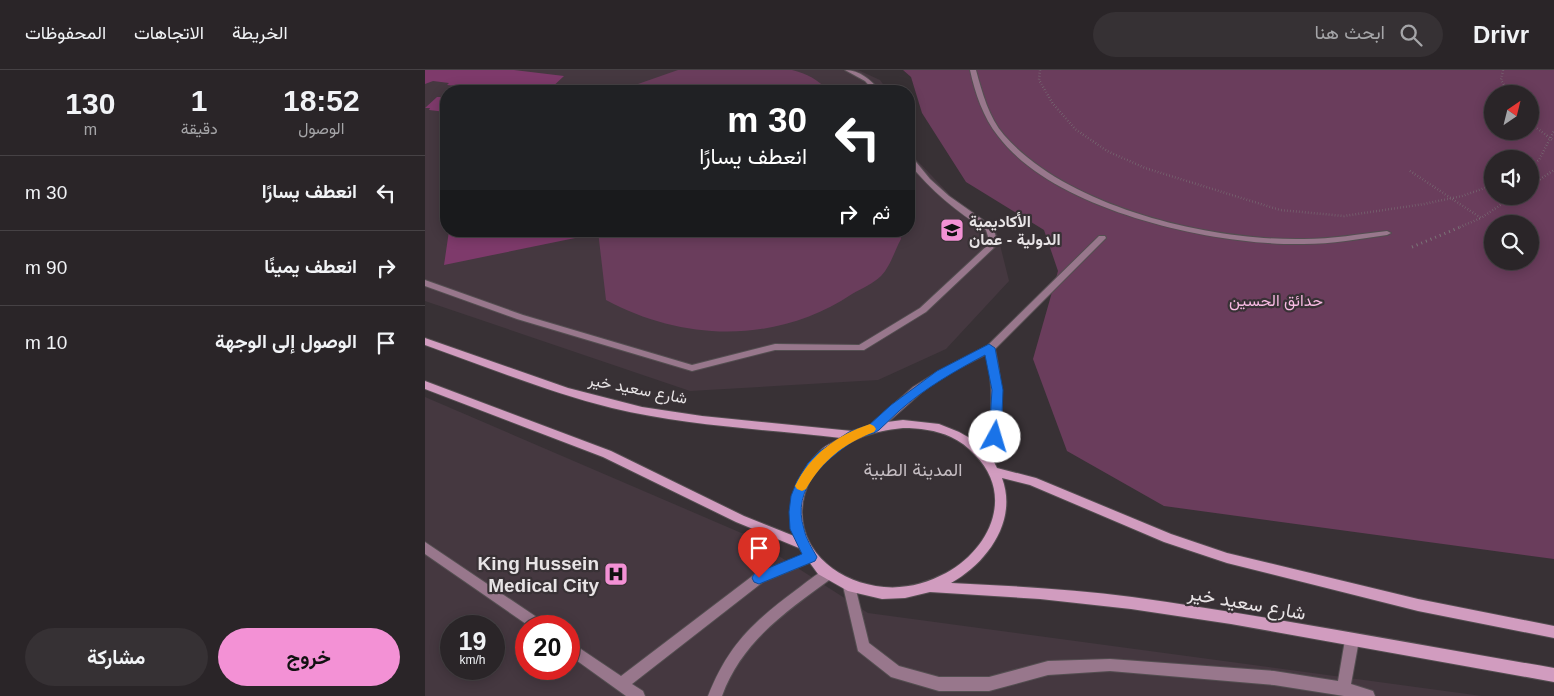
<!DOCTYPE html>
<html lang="ar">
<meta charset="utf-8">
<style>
:root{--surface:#2a2528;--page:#363134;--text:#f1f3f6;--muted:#a5a5a8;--line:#464245;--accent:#f391d5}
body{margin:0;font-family:Arial,Vazirmatn,sans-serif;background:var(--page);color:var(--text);direction:rtl;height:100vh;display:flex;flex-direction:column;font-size:19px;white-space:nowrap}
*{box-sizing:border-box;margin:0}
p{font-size:16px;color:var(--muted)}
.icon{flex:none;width:28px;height:28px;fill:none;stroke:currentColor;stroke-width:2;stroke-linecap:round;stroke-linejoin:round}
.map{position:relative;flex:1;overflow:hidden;direction:ltr}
.drawer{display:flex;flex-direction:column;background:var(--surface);width:425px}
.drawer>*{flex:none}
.top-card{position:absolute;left:15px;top:15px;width:475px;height:152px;border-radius:20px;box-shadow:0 2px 12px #0003,0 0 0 1px var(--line);direction:rtl;background:#202124;color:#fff;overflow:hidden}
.needle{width:32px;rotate:35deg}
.controls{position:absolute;left:1059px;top:15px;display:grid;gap:10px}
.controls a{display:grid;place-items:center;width:55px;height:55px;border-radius:50%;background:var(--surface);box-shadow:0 2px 12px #0003,0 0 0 1px var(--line);font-size:25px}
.speed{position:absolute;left:15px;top:545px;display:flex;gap:10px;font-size:25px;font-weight:700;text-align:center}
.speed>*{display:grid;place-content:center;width:65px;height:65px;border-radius:50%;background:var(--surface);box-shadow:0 2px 12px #0003,0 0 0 1px var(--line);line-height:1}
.speed small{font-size:12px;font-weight:400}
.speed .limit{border:8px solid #d22;background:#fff;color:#111}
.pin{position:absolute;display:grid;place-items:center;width:42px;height:42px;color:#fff;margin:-51px -21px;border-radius:50% 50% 50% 0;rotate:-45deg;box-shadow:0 0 5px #0007}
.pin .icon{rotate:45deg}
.me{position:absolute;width:55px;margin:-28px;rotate:6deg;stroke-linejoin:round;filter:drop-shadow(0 0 4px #0008)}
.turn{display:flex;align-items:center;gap:18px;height:105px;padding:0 25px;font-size:22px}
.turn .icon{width:65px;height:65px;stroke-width:2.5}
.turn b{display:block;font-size:35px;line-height:42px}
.then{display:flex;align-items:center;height:48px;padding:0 25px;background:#0003;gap:10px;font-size:19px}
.eta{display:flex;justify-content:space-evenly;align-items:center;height:85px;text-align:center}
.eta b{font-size:30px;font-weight:700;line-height:35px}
.cta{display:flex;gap:10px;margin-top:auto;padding:10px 25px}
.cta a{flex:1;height:58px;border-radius:30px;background:var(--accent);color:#111;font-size:20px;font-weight:700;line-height:58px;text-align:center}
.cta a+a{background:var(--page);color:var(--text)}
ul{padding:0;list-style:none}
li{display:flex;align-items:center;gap:15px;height:75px;padding:0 25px;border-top:1px solid var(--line)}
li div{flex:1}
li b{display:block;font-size:19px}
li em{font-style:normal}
header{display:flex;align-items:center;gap:30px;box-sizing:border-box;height:70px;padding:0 25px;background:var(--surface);border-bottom:1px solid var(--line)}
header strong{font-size:24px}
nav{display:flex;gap:28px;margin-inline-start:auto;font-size:18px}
.search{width:350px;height:45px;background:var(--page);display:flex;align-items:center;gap:12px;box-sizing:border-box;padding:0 18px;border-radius:28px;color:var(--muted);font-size:19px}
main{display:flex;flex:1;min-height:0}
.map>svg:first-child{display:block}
</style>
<header>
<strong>Drivr</strong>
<div class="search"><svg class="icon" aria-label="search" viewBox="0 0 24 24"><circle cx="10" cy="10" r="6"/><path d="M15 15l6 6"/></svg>ابحث هنا</div>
<nav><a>الخريطة</a><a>الاتجاهات</a><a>المحفوظات</a></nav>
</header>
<main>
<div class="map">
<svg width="1129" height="626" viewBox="0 0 1129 626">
<rect width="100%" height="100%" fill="#383135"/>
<path fill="#453840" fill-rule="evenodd" d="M0 0H433L455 10 463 21H21V161H484V77L487 85 526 126 571 159 584 211 521 279 453 310 265 321 0 231Z
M0 327 321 465 443 543 1057 626H0ZM26 556H69V599H26ZM101 556H144V599H101Z"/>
<path fill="#6a3d5c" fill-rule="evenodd" d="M253 0H367C382 4 393 9 403 21H193Z
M478 0H1129V489L739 436 642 381 608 289 633 201 619 160 541 112 497 43 486 7ZM1068 24H1105V61H1068ZM1068 89H1105V126H1068ZM1068 154H1105V191H1068Z
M173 161H475L476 169C470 180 465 197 456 206 449 213 436 219 427 224 352 274 259 272 181 230Z"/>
<path fill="#7e3a6b" d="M0 0H89L139 6 123 21H25L32 16 22 15 24 13 8 11 0 14Z
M12 27H21V42L4 40 5 38H0Z
M24 161H155V167L19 195Z"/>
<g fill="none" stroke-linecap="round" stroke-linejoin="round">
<g stroke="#544e51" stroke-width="2">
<path id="service" d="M420 0C435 0 446 10 455 21H449L440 11Z
M545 0H551C557 22 564 48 579 65 643 138 786 171 879 169 907 169 935 164 962 161L966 163 962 165C935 169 907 174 879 174 790 176 629 141 573 66 558 47 550 23 545 0Z
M484 87H487L505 109 524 126 568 157 573 174 501 242 439 280H350L267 301 92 249 0 216V210L98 245 267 295 350 274 434 275 495 238 565 173 561 160C532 142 506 121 484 93Z
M674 166H680L681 168 570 279C577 310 582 365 568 395L564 396 560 395 559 392C567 356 569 320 562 284L518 306 496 323 453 361H445L444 358 445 355 488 317 512 302 562 276Z
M424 510 428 512 430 516 444 573 474 596 514 607H564L623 591 685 589 849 601 913 611 920 570 922 566 927 564 932 566 934 570 926 614 948 621 950 626H919L849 615 685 601 623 605 564 621H514L466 607 433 581 418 516 420 512Z"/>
</g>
<g stroke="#544e51" stroke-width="2">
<path id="minor" d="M0 472 119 552 120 556H104L0 484Z
M385 482 389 483 391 487 389 491 338 512 207 614 218 621 220 626H201L144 585V571L196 606 330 504Z
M403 499 407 500 409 504 407 508C362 541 317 571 297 626H283C303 575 328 552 371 520 381 513 391 503 403 499Z"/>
</g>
<g stroke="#544e51" stroke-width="2">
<path id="secondary" d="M0 268 143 318 217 337 277 346 427 361 454 353 478 350 514 354 534 362 550 371 567 388 572 398 611 408 746 464 802 483 993 529 1129 556V568L993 541 802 493 739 472 605 415 577 408C593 451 562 493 526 513 587 516 647 519 707 527 849 547 989 574 1129 598V612L806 554 706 539 615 529 505 522 480 528 457 529 423 521 393 504 374 478 311 452 178 387 0 319V311L186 381 319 446 369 466C358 434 373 402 396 380 401 375 409 372 416 368 339 359 262 356 187 338 123 322 62 297 0 275ZM478 358C494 358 511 360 526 367 535 371 543 377 550 385 590 425 565 479 521 503 502 513 481 519 459 517 403 512 357 465 386 408 388 404 392 400 395 396 416 371 446 361 478 358Z"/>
</g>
<path stroke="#7b7578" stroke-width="2.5" stroke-dasharray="0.5 2.5" stroke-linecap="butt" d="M615 0 614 10 628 34 650 59 682 81 720 98 855 140 919 146 999 134 1037 126 1068 115
M1078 0 1076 10 1084 24
M1105 53 1129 71
M1105 96 1114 90 1129 61
M985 101 1056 148 1089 126
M1105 116 1129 100
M1035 157 1056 148"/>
<path stroke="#7b7578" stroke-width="3" stroke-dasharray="1 4" stroke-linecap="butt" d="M987 177 1038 156"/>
<use href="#service" fill="#98778c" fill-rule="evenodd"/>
<use href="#minor" fill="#98778c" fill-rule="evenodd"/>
<use href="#secondary" fill="#d19cbf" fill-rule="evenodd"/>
</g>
<path fill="#1a73e8" stroke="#114b97" d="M564 274 570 278 578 320 576 367 575 371H566L564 367 567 320 560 285C530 301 500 318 474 341 467 347 461 354 454 360 448 365 437 365 430 370 400 390 366 418 379 459 381 469 387 478 392 487L390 491 334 514 329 512 327 508 329 504 377 484 365 459 364 442 366 426 372 411 383 393 395 381 424 362 444 355 466 335 512 301Z"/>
<path fill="#f59e0b" d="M445 354 449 356 451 359 449 362C418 374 398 390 381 419L377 421 372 419 370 416C386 384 412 365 445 354Z"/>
<defs>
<g id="school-square" transform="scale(1.25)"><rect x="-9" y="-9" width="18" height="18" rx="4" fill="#f391d5" stroke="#383135"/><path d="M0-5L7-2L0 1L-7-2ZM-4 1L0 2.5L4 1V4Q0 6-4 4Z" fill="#111"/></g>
<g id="hospital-square" transform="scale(1.25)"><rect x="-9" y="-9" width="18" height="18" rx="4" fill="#f391d5" stroke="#383135"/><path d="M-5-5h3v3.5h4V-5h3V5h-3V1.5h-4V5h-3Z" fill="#111"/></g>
</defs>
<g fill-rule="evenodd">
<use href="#school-square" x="527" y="160"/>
<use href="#hospital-square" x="191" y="504"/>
</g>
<g text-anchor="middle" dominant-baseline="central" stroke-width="4.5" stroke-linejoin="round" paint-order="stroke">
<g font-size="16" font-weight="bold" fill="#e8e4e6" stroke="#383135" text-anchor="start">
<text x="544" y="151">الأكاديمية<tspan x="544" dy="18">الدولية - عمان</tspan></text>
</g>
<g font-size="16" fill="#f7bae2" stroke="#383135">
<text x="851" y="230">حدائق الحسين</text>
</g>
<g font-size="16" fill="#e8e4e6" stroke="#383135">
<text transform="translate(213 319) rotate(11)">شارع سعيد خير</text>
</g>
<g font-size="18" fill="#c5bdc2" stroke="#383135">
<text x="488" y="400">المدينة الطبية</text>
</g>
<g font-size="19" font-weight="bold" fill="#e8e4e6" stroke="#383135" text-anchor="end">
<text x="174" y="493">King Hussein<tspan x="174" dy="22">Medical City</tspan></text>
</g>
<g font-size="19" fill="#e8e4e6" stroke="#383135">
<text transform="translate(822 533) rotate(10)">شارع سعيد خير</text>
</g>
</g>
</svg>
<div class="controls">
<a><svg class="needle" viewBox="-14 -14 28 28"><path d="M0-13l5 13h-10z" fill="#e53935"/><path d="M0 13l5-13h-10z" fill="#a5a5a8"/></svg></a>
<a><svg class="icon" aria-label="sound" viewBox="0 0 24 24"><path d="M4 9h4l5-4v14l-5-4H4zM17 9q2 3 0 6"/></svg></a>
<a><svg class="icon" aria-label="search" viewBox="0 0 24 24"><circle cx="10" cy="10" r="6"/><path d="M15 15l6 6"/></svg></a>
</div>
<div class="speed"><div>19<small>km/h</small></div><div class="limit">20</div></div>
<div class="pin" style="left:334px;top:508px;background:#d93025"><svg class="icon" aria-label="arrive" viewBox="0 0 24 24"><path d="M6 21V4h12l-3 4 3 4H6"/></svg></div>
<svg class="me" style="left:570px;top:367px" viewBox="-20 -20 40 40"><circle r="19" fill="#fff"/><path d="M0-13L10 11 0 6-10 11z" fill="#1a73e8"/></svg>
<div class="top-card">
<div class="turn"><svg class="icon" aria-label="left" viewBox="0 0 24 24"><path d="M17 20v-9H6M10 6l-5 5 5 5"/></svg><div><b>30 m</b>انعطف يسارًا</div></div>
<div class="then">ثم<svg class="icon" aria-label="right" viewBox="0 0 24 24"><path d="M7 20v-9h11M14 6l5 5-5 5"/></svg></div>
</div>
</div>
<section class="drawer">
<div class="eta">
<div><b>18:52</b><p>الوصول</p></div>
<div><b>1</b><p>دقيقة</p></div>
<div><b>130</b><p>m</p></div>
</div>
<ul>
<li><svg class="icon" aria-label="left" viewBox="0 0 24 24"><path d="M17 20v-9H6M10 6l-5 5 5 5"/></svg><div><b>انعطف يسارًا</b></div><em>30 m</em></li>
<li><svg class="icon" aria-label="right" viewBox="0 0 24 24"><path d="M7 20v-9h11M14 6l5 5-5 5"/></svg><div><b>انعطف يمينًا</b></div><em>90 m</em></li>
<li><svg class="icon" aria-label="arrive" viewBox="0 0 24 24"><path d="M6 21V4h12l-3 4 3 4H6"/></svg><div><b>الوصول إلى الوجهة</b></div><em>10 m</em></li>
</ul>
<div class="cta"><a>خروج</a><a>مشاركة</a></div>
</section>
</main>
